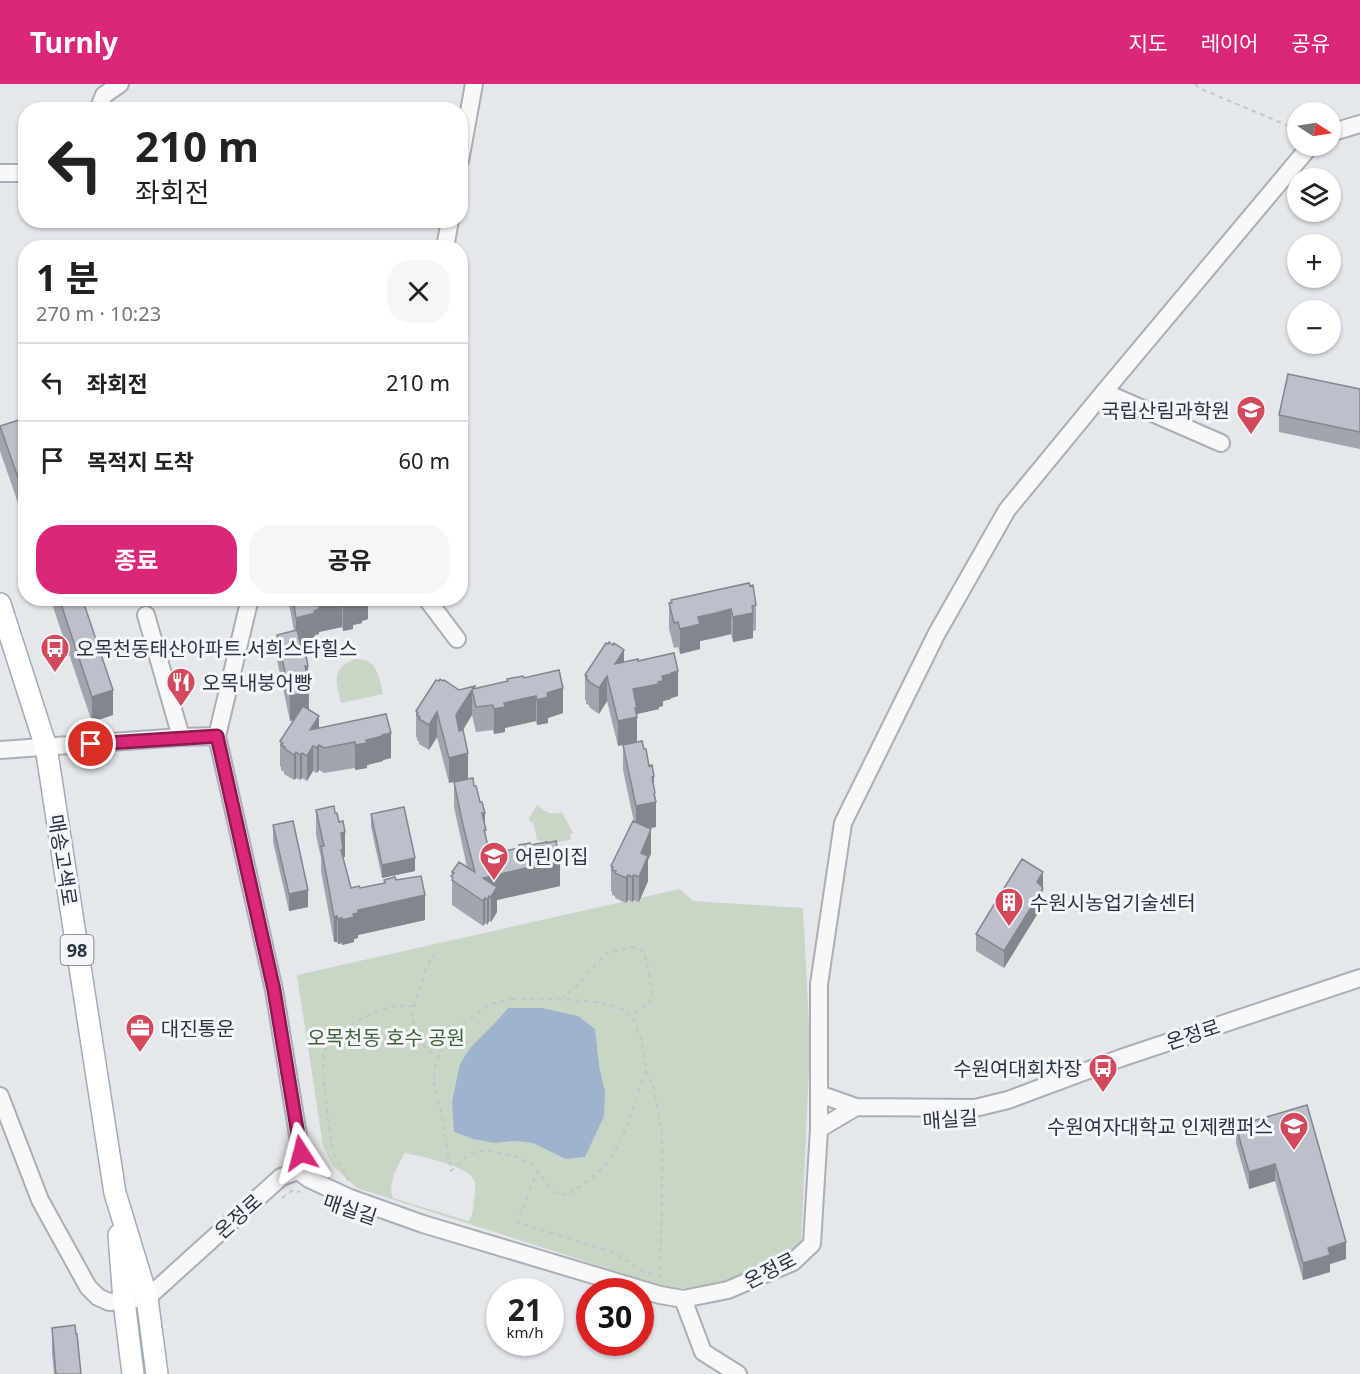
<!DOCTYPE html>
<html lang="ko">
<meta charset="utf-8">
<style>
:root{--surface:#fff;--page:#f6f6f6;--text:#222;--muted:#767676;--line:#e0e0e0;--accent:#db2777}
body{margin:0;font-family:"Noto Sans","Noto Sans KR",sans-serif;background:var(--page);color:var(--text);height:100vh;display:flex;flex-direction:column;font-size:22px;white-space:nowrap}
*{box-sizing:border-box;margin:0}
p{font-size:20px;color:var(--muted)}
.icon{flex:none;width:33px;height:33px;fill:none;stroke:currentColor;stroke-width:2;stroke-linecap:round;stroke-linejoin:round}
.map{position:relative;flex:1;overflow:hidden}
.sheet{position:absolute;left:18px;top:156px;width:450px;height:366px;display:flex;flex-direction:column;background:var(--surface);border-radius:24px;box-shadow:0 2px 4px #0004}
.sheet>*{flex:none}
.hud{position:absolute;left:18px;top:18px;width:450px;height:126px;border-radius:24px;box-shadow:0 2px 4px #0004;background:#fff;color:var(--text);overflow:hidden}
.needle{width:39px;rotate:102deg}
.tools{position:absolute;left:1287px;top:18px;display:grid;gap:12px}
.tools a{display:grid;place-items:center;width:54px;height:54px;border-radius:50%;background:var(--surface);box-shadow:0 2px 4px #0004;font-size:30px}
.speed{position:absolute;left:486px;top:1194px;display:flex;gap:12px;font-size:30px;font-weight:700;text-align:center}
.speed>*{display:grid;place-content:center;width:78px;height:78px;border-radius:50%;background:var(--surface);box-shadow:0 2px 4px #0004;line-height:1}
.speed small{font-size:15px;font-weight:400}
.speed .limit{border:9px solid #d22;background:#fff;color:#111}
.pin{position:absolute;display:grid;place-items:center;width:51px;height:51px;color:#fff;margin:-26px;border:3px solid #fff;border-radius:50%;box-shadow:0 2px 6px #0007}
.me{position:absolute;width:66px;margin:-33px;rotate:351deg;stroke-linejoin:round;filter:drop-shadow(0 0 4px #0008)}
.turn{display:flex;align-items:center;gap:21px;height:126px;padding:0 18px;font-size:27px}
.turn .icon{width:78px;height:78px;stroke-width:2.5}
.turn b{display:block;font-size:42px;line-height:51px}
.round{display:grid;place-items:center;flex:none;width:63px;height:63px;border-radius:24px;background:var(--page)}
.overview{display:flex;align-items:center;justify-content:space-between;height:102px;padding:0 18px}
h1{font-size:36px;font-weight:700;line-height:45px}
.button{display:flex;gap:12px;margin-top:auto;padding:12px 18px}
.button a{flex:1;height:69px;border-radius:24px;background:var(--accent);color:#fff;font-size:24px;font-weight:700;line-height:69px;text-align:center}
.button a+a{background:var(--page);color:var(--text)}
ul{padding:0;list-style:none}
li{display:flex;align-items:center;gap:18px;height:78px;padding:0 18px;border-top:2px solid var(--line)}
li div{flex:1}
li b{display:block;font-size:22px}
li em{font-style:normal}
header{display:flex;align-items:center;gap:36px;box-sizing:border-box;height:84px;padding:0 30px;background:var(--accent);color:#fff}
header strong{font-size:28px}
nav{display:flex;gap:33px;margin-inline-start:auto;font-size:21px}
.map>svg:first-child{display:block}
</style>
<header>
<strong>Turnly</strong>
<nav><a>지도</a><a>레이어</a><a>공유</a></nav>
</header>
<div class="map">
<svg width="1360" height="1290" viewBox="0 0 1360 1290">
<rect width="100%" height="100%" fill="#e4e7ec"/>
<path fill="#c9d6c5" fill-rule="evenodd" d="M356 575C378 575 379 593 383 610L341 619C336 598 330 583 356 575Z
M537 721C545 728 551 732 562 728L573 749 570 751 572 755C560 759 550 759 537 756L533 738H530L529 734Z
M680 805 693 817 803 824 810 962 801 1162 724 1199 669 1206 569 1172 357 1104 333 1082 323 1062 297 891ZM508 924 599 981 605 1007 564 1075 533 1059 515 1057 494 1059 473 1055 454 1048 495 939ZM405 1069C420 1072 468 1082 474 1096 476 1101 475 1110 474 1115 473 1123 473 1132 468 1137L393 1114C387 1101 398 1081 405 1069Z"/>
<path fill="#9fb4cc" d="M508 924H542L578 932 595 945 599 981 605 1007 604 1032 585 1073 565 1075 533 1059 515 1057 494 1059 473 1055 454 1048 452 1018 460 980 470 964 495 939Z"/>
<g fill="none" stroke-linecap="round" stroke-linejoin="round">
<g stroke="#a9aeb7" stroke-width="20">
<path id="minor" d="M98 26 104 11 120 0
M1330 49 1360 40
M460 77 474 0
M0 89H26
M445 164 450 136
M1104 308 1221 359
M426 514 457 555
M217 652 274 906 301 1069 298 1087
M181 653 217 652 250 514
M0 666 181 653 146 531
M819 1010 856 1023
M0 1012 40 1116 88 1203 98 1213 109 1218 147 1214 281 1093 298 1087 309 1095 350 1114 423 1140 660 1211 683 1215 728 1206 793 1178 812 1160 819 1045V900L843 739 937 549 1007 426 1104 308 1310 62
M819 1045 856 1023 975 1024 1008 1016 1121 974 1360 894
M683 1215 703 1268 738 1290"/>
</g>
<g stroke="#a3abb8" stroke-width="24">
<path id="major" d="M0 520 46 663 115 1109 147 1214 157 1290
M119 1151 124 1217 133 1290"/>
</g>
<path stroke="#c2c5cb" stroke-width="2" stroke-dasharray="4.5 4.5" stroke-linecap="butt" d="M1195 0 1199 4 1298 46
M435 869 426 885 411 933 426 966 439 972
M512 915C540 916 606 912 628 929 638 936 648 978 645 989 644 994 640 1000 639 1006 630 1032 624 1058 606 1080 595 1093 580 1102 567 1111L553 1108 534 1081 517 1073 487 1066 471 1069 451 1087 442 1032 434 1002V986L442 962 459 943 489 920Z
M561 915 577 902 606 869 634 863 642 866 647 878 653 914 643 923 631 931
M538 1086 517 1138 615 1169 642 1187 660 1192 662 1119V1049L654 1004 646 987
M348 1097C347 1086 337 1080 334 1070 330 1055 320 980 324 969 331 948 371 928 391 923 398 921 406 922 414 922
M282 1114 293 1106 300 1108"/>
<use href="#minor" stroke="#f7f8fa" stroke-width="16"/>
<use href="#major" stroke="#fff" stroke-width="21"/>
</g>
<path fill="#a1a5ae" d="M1360 305V365L1279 348V331Z
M0 342 26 347V442L0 367Z
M50 514H82L113 631 92 638Z
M288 514H368V535L362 537V539L353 541V545L343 547 342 543 319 548V550L315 551V555L300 558 309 599V626L319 644 391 674 383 676V677L367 681V684L355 686V684L324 689 319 686 317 689 313 687 307 697 302 694 300 696 296 694 294 696 284 690V688L281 686V683L280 682V657L294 636 290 637 277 576V551L294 547Z
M671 516 756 521V546L753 547V554L733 558 731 550 716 554 700 557V565L680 570 678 563 674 564 669 545V519H671Z
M638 577 678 612 671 614V615L663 617V622L659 623V625L637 630 618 662 607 617 599 630 589 623V621L586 620V616H585V591L624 578Z
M524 594 563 629 548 634V639L537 641 536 637 505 644V648L494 650 493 646 476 648 472 631 463 646 449 699 437 653 429 666 419 660V658L417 656V653H416V627L459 606 475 605 507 598V595Z
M623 661 654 706 655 709 656 743 650 744 651 770 648 776V797L639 818 634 816 632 818 628 816 626 819 615 814V812L612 811V808L611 807V782L634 738 623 686Z
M454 698 485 743 486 754 490 770 519 764V761H531L560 802 497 816V828L491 838 489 837 487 841 485 839 483 842 452 821V788L467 783 454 723Z
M316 726 345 773H343L351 804H360L384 799V796H396L425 836 358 851V854L354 855V858L342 861V859L338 860 337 858H334L321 787V774L316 751Z
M371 730 415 787 382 794 371 743Z
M273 741 308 823 289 827 273 758Z
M1043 788V821L1004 884 976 867V850Z
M1307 1021 1346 1175 1330 1180V1188L1303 1196 1275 1097 1249 1105 1236 1059V1042Z
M52 1244 81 1290H54L52 1269Z"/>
<path fill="#83868d" d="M358 514H368V535L362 537V539L353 541V545L343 547V522L352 516Z
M342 518V543L319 548V550L315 551V555L296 559V534L314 527 319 523Z
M731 525V550L700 557V565L680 570V545L698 533Z
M753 529V554L733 558V533Z
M624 566V591L615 580Z
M305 582H308L309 633 290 637V612Z
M678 587V612L671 614V615L663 617V622L659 623V625L637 630V658L618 662V637L633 605 658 598 662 592Z
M607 592V617L599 630V604Z
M563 604V629L548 634V639L537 641V616L547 609Z
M113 606V631L92 638V613Z
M472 606V631L456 657V631Z
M536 612V637L505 644V648L494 650V625L504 619Z
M437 628V653L429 666V641Z
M319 632V658L313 662V687L307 697V672L310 646Z
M391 649V674L383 676V677L367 681V684L355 686V661L366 656Z
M319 661V686L317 689V664Z
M296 668V694L294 696V671Z
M302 669V694L300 696V671Z
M468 669V695L449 699V674Z
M654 692V709L652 693Z
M656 718V743L636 747V722Z
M482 729H485V746Z
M651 745V770L648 776V797L639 818V793L641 769Z
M345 748V773H343L341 791V749Z
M415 774V787L382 794V781Z
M560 776V802L497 816V828L491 838V813L489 812V837L487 841V816L485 814V839L483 842V794Z
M1043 788V821L1004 884V867L1037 798Z
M628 791V816L626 819V794Z
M634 791V816L632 818V793Z
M308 806V823L289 827V810Z
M425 811V836L358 851V854L354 855V858L342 861V836L353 830 358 826Z
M337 832V858H334V833Z
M342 834V859L338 860V835Z
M1275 1080V1097L1249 1105V1088Z
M1346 1158V1175L1330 1180V1188L1303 1196V1179L1328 1164Z"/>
<path fill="#bbc0ca" stroke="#83868d" stroke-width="1.5" d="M1288 290 1360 305V348L1279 331Z
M22 335 26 347V417L0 342Z
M749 499 750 502 753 501 756 521 752 522 753 529 733 533 731 525 716 529 698 533 700 540 680 545 678 538 674 539 669 519H672L671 516Z
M59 514H82L113 606 92 613Z
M293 514H358L352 516 353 520 343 522 342 518 319 523V525L314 527 315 529 296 534Z
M297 546 303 571H306L308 582H305L309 599H308L309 608 290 612 277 551Z
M609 558 613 561 614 559 624 566 615 580 638 575V577L674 569 678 587 671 589V590L662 592 663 597 658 598 659 600 633 605 637 624H635L637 633 618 637 607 592 599 604 589 598V597L586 594 587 592 585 591 606 559 608 560Z
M559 586 563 604 547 609 548 613 537 616 536 612 504 619 505 623 494 625 493 621 476 623 472 606 456 631 459 647 463 646 468 669 449 674 437 628 429 641 419 635 420 633 417 631 418 629 416 627 436 596 439 597 440 595 443 597 444 596 459 606 475 602 473 605 508 597 507 595 523 592 524 594Z
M303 622 319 632 310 646 386 630 391 649 382 651 383 652 366 656 367 659 355 661V658L324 664 319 661 317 664 313 662 307 672 302 669 300 671 296 668 294 671 284 664 285 663 281 661 283 659 280 657Z
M642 657 644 665H646L649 682 652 681 654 692 652 693 655 709 654 710 656 718 636 722 623 661Z
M473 694 474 702H476L480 718H482L485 729H482L486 746H484L490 770 519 764V761L530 759 531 761 547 758V759L556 757 560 776 483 794 497 803 491 813 489 812 487 816 485 814 483 817 452 796 453 794 451 792 454 789 452 788 459 778 475 788 463 741 454 698Z
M334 722 335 729H337L339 738 343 737 345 748 341 749 343 766H341L351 804 359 802 360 804 385 799 384 796 395 793 396 796 421 792 425 811 358 826V829L353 830 354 833 342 836V834L338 835 337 832 334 833 321 762H324L316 726Z
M404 723 415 774 382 781 371 730Z
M293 737 308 806 289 810 273 741Z
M633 737 651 745 641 769 648 772 639 793 634 791 632 793 628 791 626 794 615 789 616 787 612 786 613 783 611 782Z
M1022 775 1043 788 1037 798 1043 804 1004 867 976 850Z
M1307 1021 1346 1158 1328 1164 1330 1171 1303 1179 1275 1080 1249 1088 1236 1042Z
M75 1241 76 1250H77L81 1290H56L52 1244Z"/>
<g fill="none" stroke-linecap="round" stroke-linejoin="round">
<g stroke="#8e194d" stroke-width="15">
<path id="route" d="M91 660 217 652 274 906 301 1069"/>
</g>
<use href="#route" stroke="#db2777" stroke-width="10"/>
</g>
<defs>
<g id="school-pin" transform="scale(1.5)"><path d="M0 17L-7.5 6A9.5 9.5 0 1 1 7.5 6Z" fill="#d1495b" stroke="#f4f6f9"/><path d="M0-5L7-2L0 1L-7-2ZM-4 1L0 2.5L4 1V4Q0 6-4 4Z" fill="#fff"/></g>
<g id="bus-pin" transform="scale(1.5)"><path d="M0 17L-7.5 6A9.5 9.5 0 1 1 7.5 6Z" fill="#d1495b" stroke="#f4f6f9"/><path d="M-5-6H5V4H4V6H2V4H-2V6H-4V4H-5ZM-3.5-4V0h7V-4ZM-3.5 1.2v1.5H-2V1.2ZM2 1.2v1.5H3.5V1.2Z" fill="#fff"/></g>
<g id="restaurant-pin" transform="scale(1.5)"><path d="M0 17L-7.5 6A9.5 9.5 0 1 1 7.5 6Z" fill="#d1495b" stroke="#f4f6f9"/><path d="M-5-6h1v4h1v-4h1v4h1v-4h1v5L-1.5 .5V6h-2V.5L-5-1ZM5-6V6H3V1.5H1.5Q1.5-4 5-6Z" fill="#fff"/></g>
<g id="building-pin" transform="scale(1.5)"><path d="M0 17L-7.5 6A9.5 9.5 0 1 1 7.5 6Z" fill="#d1495b" stroke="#f4f6f9"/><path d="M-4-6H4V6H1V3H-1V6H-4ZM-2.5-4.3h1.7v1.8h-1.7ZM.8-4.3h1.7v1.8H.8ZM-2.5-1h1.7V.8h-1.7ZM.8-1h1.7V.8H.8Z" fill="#fff"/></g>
<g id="office-pin" transform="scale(1.5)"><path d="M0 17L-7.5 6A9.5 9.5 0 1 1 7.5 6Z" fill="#d1495b" stroke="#f4f6f9"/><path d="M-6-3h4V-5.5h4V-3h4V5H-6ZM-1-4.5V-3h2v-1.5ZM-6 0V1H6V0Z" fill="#fff"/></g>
<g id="university-pin" transform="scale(1.5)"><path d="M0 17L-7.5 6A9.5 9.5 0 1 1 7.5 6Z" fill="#d1495b" stroke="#f4f6f9"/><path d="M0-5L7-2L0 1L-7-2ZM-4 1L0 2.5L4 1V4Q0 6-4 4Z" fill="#fff"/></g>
</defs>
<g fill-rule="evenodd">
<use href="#school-pin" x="1251" y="326"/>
<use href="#bus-pin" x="55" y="564"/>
<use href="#restaurant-pin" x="181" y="598"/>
<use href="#school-pin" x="494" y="772"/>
<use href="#building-pin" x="1009" y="818"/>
<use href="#office-pin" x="140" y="944"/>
<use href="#bus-pin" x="1103" y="984"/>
<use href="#university-pin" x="1294" y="1042"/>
</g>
<g text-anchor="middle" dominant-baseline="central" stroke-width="6" stroke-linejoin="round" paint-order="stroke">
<rect fill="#f4f6f9" stroke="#676e7b" stroke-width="1.5" x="60.5" y="851" width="33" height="30" rx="4.5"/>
<g font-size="18" font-weight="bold" fill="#2b3445">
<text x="77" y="866">98</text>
</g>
<g font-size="20" fill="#2b3445" stroke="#f4f6f9" text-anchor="start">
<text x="1230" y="326" text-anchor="end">국립산림과학원</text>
<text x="76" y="564">오목천동태산아파트.서희스타힐스</text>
<text x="202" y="598">오목내붕어빵</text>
<text x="515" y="772">어린이집</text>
<text x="1030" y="818">수원시농업기술센터</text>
<text x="161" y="944">대진통운</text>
<text x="1082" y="984" text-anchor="end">수원여대회차장</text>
<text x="1273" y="1042" text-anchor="end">수원여자대학교 인제캠퍼스</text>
</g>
<g font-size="20" fill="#2b3445" stroke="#f4f6f9">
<text transform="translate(63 776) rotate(81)">매송고색로</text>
<text transform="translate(1193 950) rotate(-18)">온정로</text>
<text transform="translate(950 1035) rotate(-4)">매실길</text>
<text transform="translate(350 1125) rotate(18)">매실길</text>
<text transform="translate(238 1132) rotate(-42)">온정로</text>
<text transform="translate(770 1186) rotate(-27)">온정로</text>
</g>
<g font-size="20" fill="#3f6138" stroke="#f4f6f9">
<text x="386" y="953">오목천동 호수 공원</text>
</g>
</g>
</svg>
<div class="tools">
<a><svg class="needle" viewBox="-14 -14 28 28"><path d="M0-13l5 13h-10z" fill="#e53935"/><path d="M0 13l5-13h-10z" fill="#767676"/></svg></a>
<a><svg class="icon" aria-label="layers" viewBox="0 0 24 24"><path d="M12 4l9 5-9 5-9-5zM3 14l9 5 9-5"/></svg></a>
<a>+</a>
<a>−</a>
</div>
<div class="speed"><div>21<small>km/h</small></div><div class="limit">30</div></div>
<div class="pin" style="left:91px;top:660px;background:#d93025"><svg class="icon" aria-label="arrive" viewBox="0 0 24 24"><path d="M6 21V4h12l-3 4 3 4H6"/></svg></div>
<svg class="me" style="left:301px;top:1069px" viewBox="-20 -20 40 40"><path d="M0-17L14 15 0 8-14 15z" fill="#db2777" stroke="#fff" stroke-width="4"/></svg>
<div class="hud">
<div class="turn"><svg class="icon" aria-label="left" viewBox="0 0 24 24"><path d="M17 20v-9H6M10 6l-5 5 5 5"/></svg><div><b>210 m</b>좌회전</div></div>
</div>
<section class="sheet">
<div class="overview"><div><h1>1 분</h1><p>270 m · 10:23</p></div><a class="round"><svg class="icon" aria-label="close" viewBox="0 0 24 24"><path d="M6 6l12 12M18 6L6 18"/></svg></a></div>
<ul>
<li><svg class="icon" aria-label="left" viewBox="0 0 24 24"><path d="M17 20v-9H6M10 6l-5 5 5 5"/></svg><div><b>좌회전</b></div><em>210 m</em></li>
<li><svg class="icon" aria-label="arrive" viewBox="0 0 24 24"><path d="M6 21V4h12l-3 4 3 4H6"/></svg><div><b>목적지 도착</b></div><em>60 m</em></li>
</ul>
<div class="button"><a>종료</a><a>공유</a></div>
</section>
</div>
